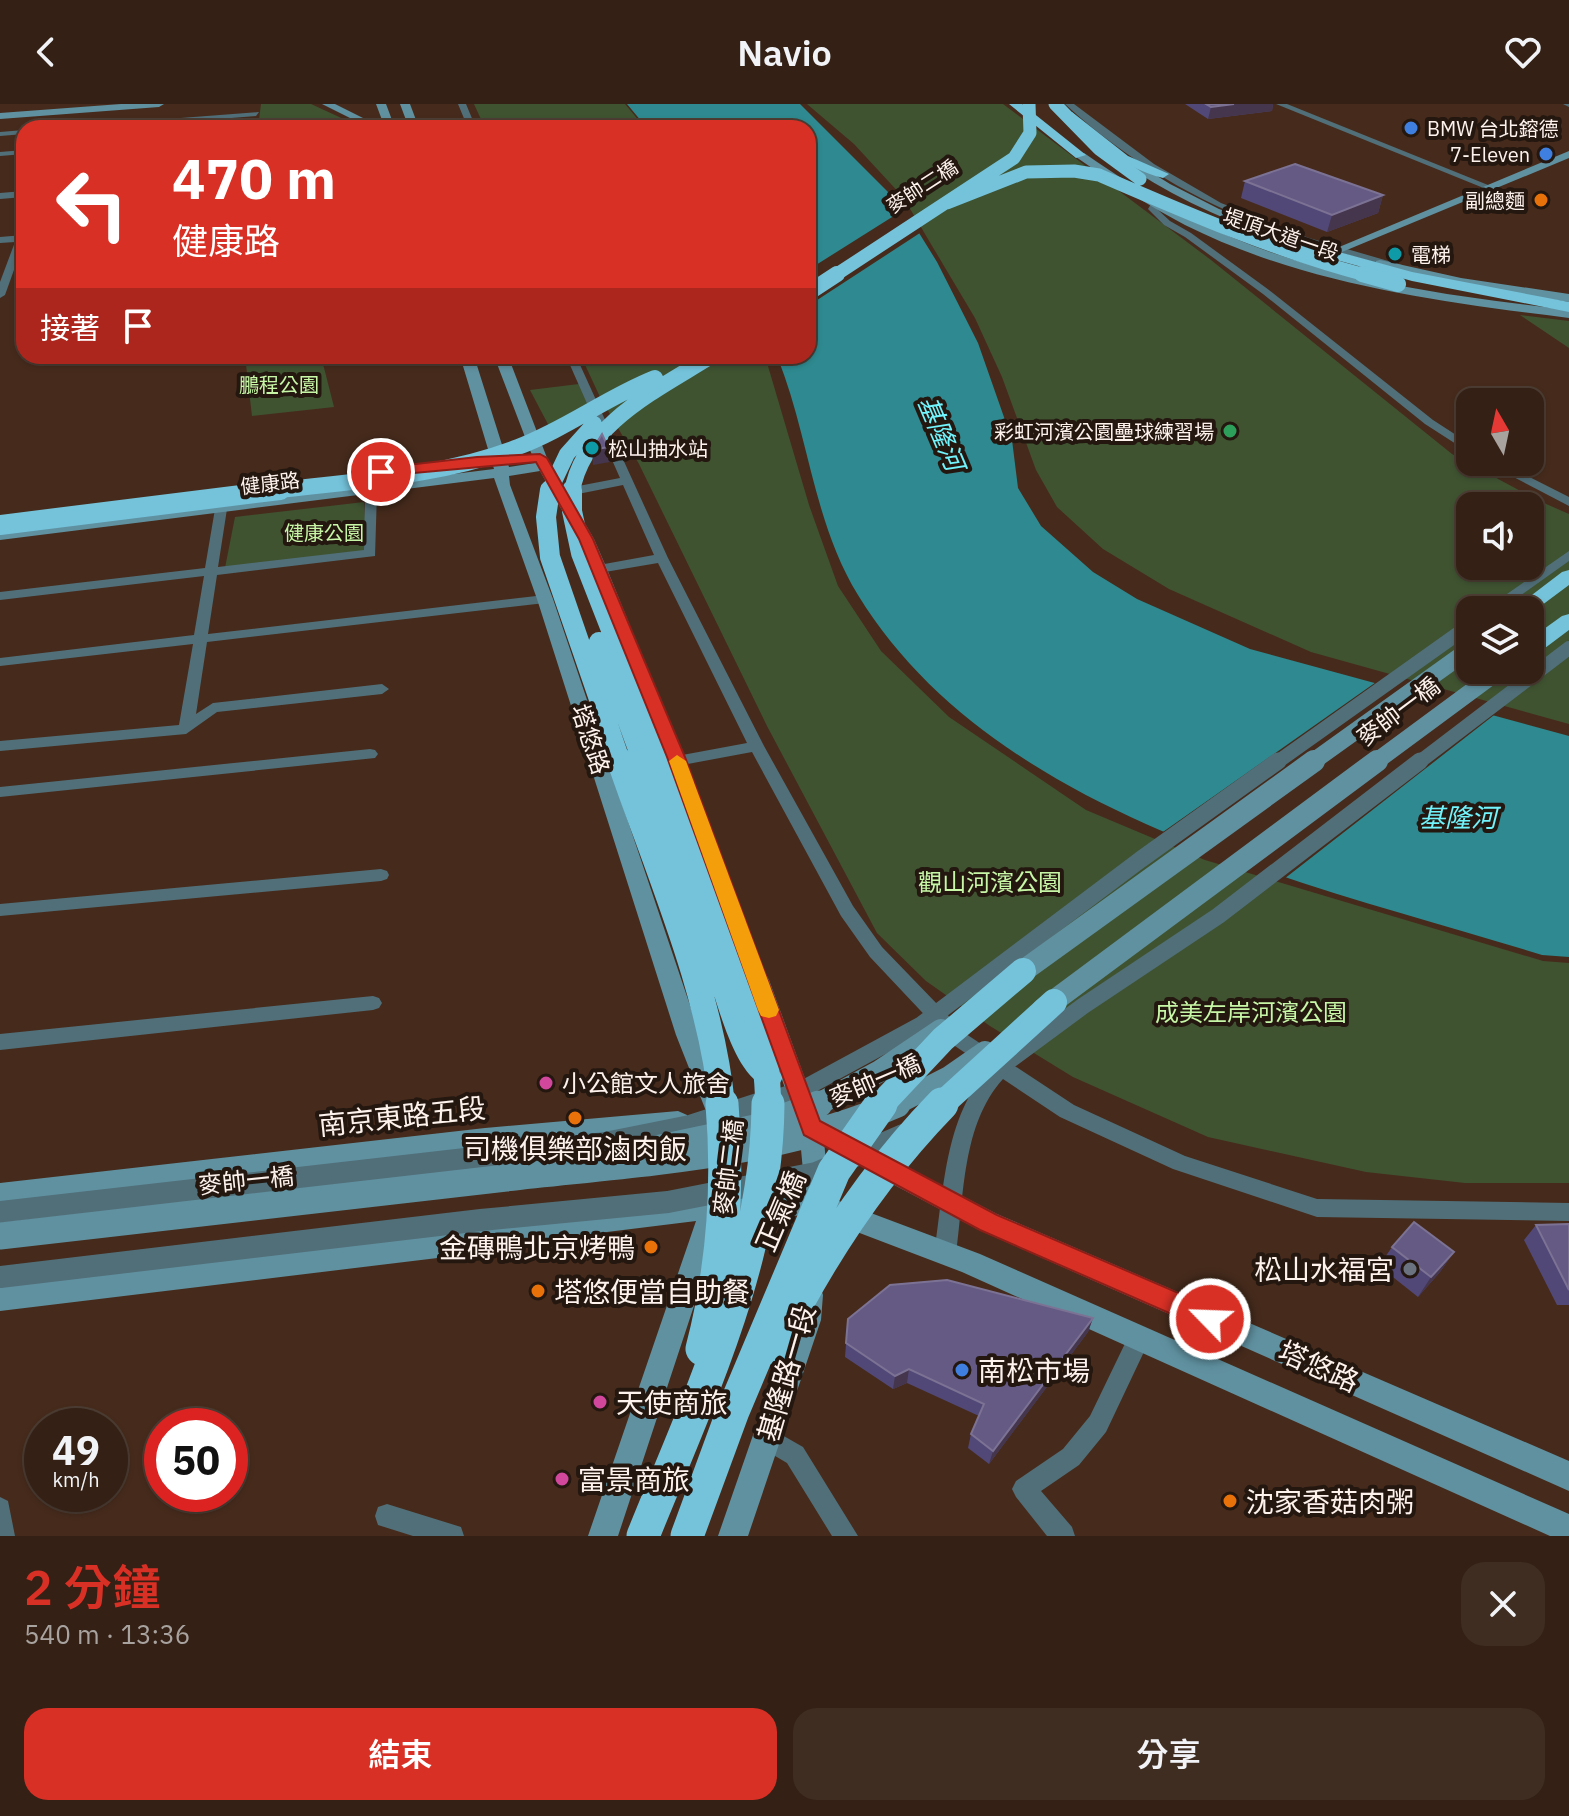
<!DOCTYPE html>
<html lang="zh-TW">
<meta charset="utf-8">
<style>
:root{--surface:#342015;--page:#3f2d22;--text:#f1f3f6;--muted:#a9a3a0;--line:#4e3e34;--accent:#d93025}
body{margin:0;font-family:"IBM Plex Sans","Noto Sans TC",sans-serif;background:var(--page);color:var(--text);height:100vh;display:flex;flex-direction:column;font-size:30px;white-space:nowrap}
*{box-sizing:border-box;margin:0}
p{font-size:26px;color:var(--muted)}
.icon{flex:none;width:44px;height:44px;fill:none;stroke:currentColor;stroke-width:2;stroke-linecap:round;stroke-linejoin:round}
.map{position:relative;height:1432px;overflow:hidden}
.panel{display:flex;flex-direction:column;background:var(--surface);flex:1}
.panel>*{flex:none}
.hud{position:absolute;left:16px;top:16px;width:800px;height:244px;border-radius:24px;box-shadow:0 2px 6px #0004,0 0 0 2px var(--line);background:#d93025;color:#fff;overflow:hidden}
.needle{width:52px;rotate:351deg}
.controls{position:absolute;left:1456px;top:284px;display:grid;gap:16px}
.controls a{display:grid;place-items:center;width:88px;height:88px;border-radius:16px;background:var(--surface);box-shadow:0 2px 6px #0004,0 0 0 2px var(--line);font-size:40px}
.speed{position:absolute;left:24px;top:1304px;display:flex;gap:16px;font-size:40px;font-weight:700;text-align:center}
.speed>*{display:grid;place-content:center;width:104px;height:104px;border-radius:50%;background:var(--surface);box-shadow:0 2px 6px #0004,0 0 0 2px var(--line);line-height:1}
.speed small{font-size:20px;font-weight:400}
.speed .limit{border:12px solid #d22;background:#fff;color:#111}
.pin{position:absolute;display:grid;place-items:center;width:68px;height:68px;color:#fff;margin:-34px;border:4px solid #fff;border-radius:50%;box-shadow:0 2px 8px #0007}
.me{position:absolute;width:88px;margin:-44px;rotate:294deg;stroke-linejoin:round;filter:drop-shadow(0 0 6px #0008)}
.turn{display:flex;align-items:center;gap:28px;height:168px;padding:0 24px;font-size:36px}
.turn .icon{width:104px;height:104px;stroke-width:2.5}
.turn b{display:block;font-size:56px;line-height:68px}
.then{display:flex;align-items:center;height:76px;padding:0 24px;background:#0003;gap:16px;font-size:30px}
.round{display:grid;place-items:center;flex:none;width:84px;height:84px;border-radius:24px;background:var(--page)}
.summary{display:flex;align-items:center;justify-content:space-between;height:136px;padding:0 24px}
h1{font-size:48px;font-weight:600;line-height:60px;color:var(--accent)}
.button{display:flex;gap:16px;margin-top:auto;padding:16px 24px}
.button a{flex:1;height:92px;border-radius:24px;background:var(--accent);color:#fff;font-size:32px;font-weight:600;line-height:92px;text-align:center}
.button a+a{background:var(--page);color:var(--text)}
header{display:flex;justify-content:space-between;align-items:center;height:104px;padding:0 24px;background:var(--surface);font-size:36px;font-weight:600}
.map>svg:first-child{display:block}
</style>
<header><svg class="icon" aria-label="back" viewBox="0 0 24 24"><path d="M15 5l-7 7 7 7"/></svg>Navio<svg class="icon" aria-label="heart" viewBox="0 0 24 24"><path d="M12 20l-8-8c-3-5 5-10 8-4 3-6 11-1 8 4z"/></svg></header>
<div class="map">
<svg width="1569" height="1432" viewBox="0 0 1569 1432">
<rect width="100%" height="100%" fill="#462b1c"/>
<path fill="#3f5331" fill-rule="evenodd" d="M261 0H311L350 18 258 24Z
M474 0H625L645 24H485Z
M807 0H1003L1211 156 1452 350 1537 396 1569 410V620L1311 548 1169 485 1103 445 1057 403 1036 366 1002 273 975 214 903 93 854 40ZM1470 402H1530V462H1470ZM1470 506H1530V566H1470Z
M1520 211 1569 217V244Z
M245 252H321L334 303 252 312Z
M581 252H765L809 401 838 482 881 547 949 613 1086 706 1205 756 1543 857 1569 859V1079H1465L1366 1068 1208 1033 1073 973 990 922 926 877 877 829 767 622 639 360 600 293Z
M587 279 596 299 550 324 530 286Z
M364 398 367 448 225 464 235 413Z"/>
<path fill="#2e8a90" d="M627 0H800L903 103 937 158 978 239 1012 336 1018 384 1041 422 1093 468 1137 495 1250 545 1569 632V853L1542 851C1308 779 995 714 858 491 813 418 809 331 777 252H808V24H647Z"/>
<path fill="#462b1c" d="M908 103 923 127 808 202V166Z
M1379 576 1498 608 1284 775 1187 743 1160 730Z"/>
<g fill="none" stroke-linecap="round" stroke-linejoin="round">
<path fill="#516f79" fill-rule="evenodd" d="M458 0H466L476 24H468Z
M1065 0H1074L1154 60 1221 99 1309 134 1402 161 1397 164C1272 133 1162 89 1065 0Z
M1276 0H1287L1493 83 1486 85Z
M1563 0H1569V3Z
M259 8 256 12 107 24H72L76 22Z
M375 17 372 21 314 24 318 22Z
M24 26V30L0 32V28Z
M24 46V50L0 52V48Z
M24 87V93L0 95V89Z
M1151 100H1157V105L1170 117 1191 129 1269 186 1433 316 1470 340V349L1425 320 1263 190 1185 133 1164 121 1148 105Z
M24 131V138L5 191 0 194V178L15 138 0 139V133Z
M566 252H576L668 454 764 642 853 802 882 843 966 930 1074 1001 1185 1052 1317 1095 1569 1099V1117L1317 1113 1173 1065 1060 1013 1003 975C962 1020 964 1092 956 1150L952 1157 945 1160 938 1157 934 1150C944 1088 944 1013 989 965L952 940 870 853 841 812 752 648 677 662 669 657 677 652 747 639 658 459 599 469 592 465 599 461 654 451 623 381 563 393 557 389 563 385 620 374Z
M1485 358H1500L1569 393V402Z
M371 384 377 388 375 452 217 471 208 530 545 491 552 495 545 499 207 538 196 610 213 599 382 580 389 585 382 590 217 608 186 630 0 647V637L179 621 193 540 0 562V554L194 531 204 472 0 496V488L205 464 215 405 221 401 227 405 218 463 364 446 365 388Z
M1569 447V457L1500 506H1484Z
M370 645 375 646 378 650 375 654 0 693V683Z
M381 765 387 767 389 771 387 775 381 777 0 812V800Z
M373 892 379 894 382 899 379 904 373 906 0 946V930Z
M1140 1222 1148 1225 1151 1233 1106 1328 1079 1361 1041 1387 1072 1423 1075 1432H1047L1016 1393 1012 1385 1016 1377 1063 1345 1090 1312 1132 1225Z
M768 1323 803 1343 858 1432H832L787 1359 760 1343 756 1335 760 1327Z
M0 1393 8 1397 15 1432H0Z
M387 1400 461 1423 464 1432H413L378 1421 375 1412 378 1403Z"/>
<path fill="#6091a0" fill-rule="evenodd" d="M121 0H164L159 3 0 15V9Z
M322 0H335L383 24H370Z
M376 0H386L395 24H385Z
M400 0H410L419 24H409Z
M1569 47V54L1342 148 1332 146Z
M1076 49H1084C1119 73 1154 96 1192 115 1308 174 1442 191 1569 206V214C1439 198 1303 180 1185 121 1147 101 1112 78 1076 53Z
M1120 49 1170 80 1219 105 1325 143 1319 146C1246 127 1178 98 1116 54L1115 52Z
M1380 156 1461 174 1569 190V198L1461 182 1376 163V157Z
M460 252H474L509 363 535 359 494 252H508L547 354 594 435 607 465 710 719 707 724H693L690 719 578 435 540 367 509 372 510 381 553 495 700 931 727 1000 724 1007 715 1010 706 1007 676 931 537 495 494 374 0 436V426L494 365Z
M758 867 766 870 769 876 823 1024 828 1083 823 1091 980 1150 1569 1410V1432H1550L962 1168 815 1112 761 1111 723 1114 618 1432H588L696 1117 534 1137 487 1148 0 1207V1181L487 1124C585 1101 704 1086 805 1088L799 1024 747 876 750 870Z
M678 1007 687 1011 690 1018 687 1025 678 1029 485 1046 0 1101V1079L485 1024Z
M877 1048 997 1110 1569 1357V1387L979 1126 868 1067 865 1059 868 1051Z
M810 1178 820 1182 823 1191 821 1216 748 1432H718L793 1216 800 1182Z"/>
<path fill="#74c3db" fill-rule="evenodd" d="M1009 0H1022L1086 51 1076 54Z
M1064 8H1072L1128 52 1169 70 1163 74C1123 64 1095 38 1064 12Z
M1259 126 1412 168 1569 198V208L1412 177 1254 133V127Z
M1569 466V481L1530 510V506H1512L1562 468Z
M1569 510V526L1537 550 1530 552V535L1562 512Z
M725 874 735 877 761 942 783 973 779 981C742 994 721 911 712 885L715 877Z"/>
<path stroke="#516f79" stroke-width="14" d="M1276 659 1470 521
M1418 659 1569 544"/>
<path stroke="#516f79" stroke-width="17" d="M988 972 1083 902 1218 812 1420 657
M752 1002 803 985 921 921 1140 756 1278 657"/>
<path stroke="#516f79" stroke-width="22" d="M0 1108 605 1039 690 1022 758 1000
M0 1173 481 1116 668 1098 816 1069 903 1031"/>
<path stroke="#6091a0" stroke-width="17" d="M1311 659 1470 545
M1374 659 1500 566"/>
<path stroke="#6091a0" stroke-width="22" d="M1012 875 1314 657
M1043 905 1377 657
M815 1002 880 967 941 926
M892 1002 949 973 985 948"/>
<path stroke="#6091a0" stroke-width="27" d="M656 1045 755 1024 819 1000
M0 1132C169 1113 337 1093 506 1074 636 1059 775 1053 897 1000"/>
<path stroke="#74c3db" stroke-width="13" d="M1055 0 1099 45 1140 75
M947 99 1026 68 1074 67 1099 71C1189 110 1274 147 1369 172
M834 172 1014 54 1030 29 1029 0"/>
<path stroke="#74c3db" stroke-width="16" d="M1362 170 1398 180
M808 189 837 170
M264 388C348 377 438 374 518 343 566 325 607 293 655 274
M549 388 567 350 594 320
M572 388C583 320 659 285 711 252"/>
<path stroke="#74c3db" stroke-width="20" d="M550 386 546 413 550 453 621 659
M572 386V407L581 449 663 659
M0 421 280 386
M599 538 643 659"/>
<path stroke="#74c3db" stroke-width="26" d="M620 657C657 765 712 889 722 1002
M642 657 725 885
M662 657C702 759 769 892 768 1002
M880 1002 943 935 1023 867
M940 1002 1054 898"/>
<path stroke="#74c3db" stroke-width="33" d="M774 1244C818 1155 873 1071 942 1000
M702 1245C723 1164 729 1083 722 1000
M643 1432C699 1293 767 1153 768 1000
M687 1432 733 1307 834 1067 881 1000"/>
</g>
<path fill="#514877" d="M1185 0H1273L1272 7 1208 15Z
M1245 77 1383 91 1378 109 1327 128 1241 94Z
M1569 1120V1201H1557L1524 1136 1536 1121Z
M1392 1143 1454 1148 1440 1168 1418 1193 1379 1162Z
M1093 1214 1088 1228 989 1360 968 1344 971 1330 979 1312 907 1279 893 1285 845 1253 848 1215Z"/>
<path fill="#45354d" d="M1234 0H1273L1272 7 1208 15 1211 3Z
M1383 91 1378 109 1327 128 1332 111Z
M608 343 610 358 593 361 592 346Z
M1454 1148 1440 1168 1418 1193 1431 1173Z
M1093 1214 1088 1228 989 1360 993 1347Z
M909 1265 907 1279 893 1285 895 1272Z"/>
<path fill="#645a84" stroke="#7c7294" stroke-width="2" d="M1206 0H1234L1211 3Z
M1295 60 1383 91 1332 111 1245 77Z
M602 330 608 343 592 346Z
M1414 1118 1454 1148 1431 1173 1392 1143Z
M1569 1120V1186L1536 1121Z
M947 1176 1093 1214 993 1347 971 1330 984 1300 909 1265 895 1272 846 1239 848 1215 890 1181Z"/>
<path fill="#d93025" stroke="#8d1f18" stroke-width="2" d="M540 350 547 354 593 435 685 653 820 1017 997 1111 1218 1206 1222 1215 1218 1223 1210 1227 1201 1223 980 1126 804 1031 667 653 579 435 536 358 381 372 375 368 381 364 477 353Z"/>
<path fill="#f59e0b" d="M677 651 686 657 779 906 776 912 769 914 761 912 758 906 669 657Z"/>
<g fill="#3f7fe0" stroke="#231710" stroke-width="3">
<circle cx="1411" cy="24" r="8"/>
<circle cx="1546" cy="50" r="8"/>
<circle cx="962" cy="1266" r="8"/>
</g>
<g fill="#e8710a" stroke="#231710" stroke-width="3">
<circle cx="1541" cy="96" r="8"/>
<circle cx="575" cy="1014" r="8"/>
<circle cx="651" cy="1143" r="8"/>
<circle cx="538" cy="1187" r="8"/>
<circle cx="1230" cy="1397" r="8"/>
</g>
<g fill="#0f9aa8" stroke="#231710" stroke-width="3">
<circle cx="1395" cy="150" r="8"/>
<circle cx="592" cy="344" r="8"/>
</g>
<circle fill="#2e9e5b" stroke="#231710" stroke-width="3" cx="1230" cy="327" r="8"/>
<g fill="#d1479c" stroke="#231710" stroke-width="3">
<circle cx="546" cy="979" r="8"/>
<circle cx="600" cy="1298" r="8"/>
<circle cx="562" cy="1375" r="8"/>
</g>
<circle fill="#6b7280" stroke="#231710" stroke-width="3" cx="1410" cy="1165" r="8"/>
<g text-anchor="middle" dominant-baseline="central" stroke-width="8" stroke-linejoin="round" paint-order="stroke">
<g font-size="20" fill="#fef2ed" stroke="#231710" text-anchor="start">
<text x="1427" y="24">BMW 台北鎔德</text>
<text x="1530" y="50" text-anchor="end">7-Eleven</text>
<text x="1525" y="96" text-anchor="end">副總麵</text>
<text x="1411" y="150">電梯</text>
<text x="1214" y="327" text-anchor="end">彩虹河濱公園壘球練習場</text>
<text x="608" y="344">松山抽水站</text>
</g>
<g font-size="20" fill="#fef2ed" stroke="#231710">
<text transform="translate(922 82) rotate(-33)">麥帥二橋</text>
<text transform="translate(1281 130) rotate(19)">堤頂大道一段</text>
<text transform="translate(270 379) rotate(-7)">健康路</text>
</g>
<g font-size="20" fill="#c6f6a6" stroke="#231710">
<text x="279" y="280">鵬程公園</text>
<text x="324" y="428">健康公園</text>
</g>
<g font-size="24" fill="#fef2ed" stroke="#231710">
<text transform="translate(1398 607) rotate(-37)">麥帥一橋</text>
<text transform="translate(591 635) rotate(72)">塔悠路</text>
<text transform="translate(875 976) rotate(-23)">麥帥一橋</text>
<text transform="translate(728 1063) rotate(-83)">麥帥二橋</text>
<text transform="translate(246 1076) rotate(-6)">麥帥一橋</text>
</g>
<g font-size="24" fill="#c6f6a6" stroke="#231710">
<text x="990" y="778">觀山河濱公園</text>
<text x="1251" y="908">成美左岸河濱公園</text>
</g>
<g font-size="24" fill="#fef2ed" stroke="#231710" text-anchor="start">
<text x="562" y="979">小公館文人旅舍</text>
</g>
<g font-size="26" font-style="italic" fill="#72f4fc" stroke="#231710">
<text transform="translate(942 329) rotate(67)">基隆河</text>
<text x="1458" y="713">基隆河</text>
</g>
<g font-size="28" fill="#fef2ed" stroke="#231710">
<text transform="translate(402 1012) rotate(-6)">南京東路五段</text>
<text transform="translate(780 1107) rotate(-67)">正氣橋</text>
<text transform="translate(1319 1262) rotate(24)">塔悠路</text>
<text transform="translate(786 1269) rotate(-74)">基隆路一段</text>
</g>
<g font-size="28" fill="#fef2ed" stroke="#231710" text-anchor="start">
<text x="575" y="1044" text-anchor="middle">司機俱樂部滷肉飯</text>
<text x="635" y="1143" text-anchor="end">金磚鴨北京烤鴨</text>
<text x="1394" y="1165" text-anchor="end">松山水福宮</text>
<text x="554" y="1187">塔悠便當自助餐</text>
<text x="978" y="1266">南松市場</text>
<text x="616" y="1298">天使商旅</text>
<text x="578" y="1375">富景商旅</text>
<text x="1246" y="1397">沈家香菇肉粥</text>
</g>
</g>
</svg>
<div class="controls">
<a><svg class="needle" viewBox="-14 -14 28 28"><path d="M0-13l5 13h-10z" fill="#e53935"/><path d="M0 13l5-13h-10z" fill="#a9a3a0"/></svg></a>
<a><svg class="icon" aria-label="sound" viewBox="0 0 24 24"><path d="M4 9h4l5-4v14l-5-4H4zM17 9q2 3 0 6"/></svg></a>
<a><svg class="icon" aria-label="layers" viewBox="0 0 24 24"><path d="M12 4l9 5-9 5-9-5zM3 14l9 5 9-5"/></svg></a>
</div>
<div class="speed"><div>49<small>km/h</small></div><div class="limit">50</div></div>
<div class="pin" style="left:381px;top:368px;background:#d93025"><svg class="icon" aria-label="arrive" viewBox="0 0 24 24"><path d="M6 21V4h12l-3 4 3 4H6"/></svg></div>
<svg class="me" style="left:1210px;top:1215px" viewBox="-20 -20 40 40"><circle r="17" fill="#d93025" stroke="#fff" stroke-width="3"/><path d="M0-11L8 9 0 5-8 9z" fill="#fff"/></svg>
<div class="hud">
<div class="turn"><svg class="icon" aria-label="left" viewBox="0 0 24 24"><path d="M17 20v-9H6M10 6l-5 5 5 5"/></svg><div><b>470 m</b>健康路</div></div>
<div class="then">接著<svg class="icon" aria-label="arrive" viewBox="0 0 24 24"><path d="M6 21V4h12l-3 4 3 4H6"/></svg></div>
</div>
</div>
<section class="panel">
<div class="summary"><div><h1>2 分鐘</h1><p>540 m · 13:36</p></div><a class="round"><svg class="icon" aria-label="close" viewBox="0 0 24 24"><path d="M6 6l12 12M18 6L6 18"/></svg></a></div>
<div class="button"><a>結束</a><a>分享</a></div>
</section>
